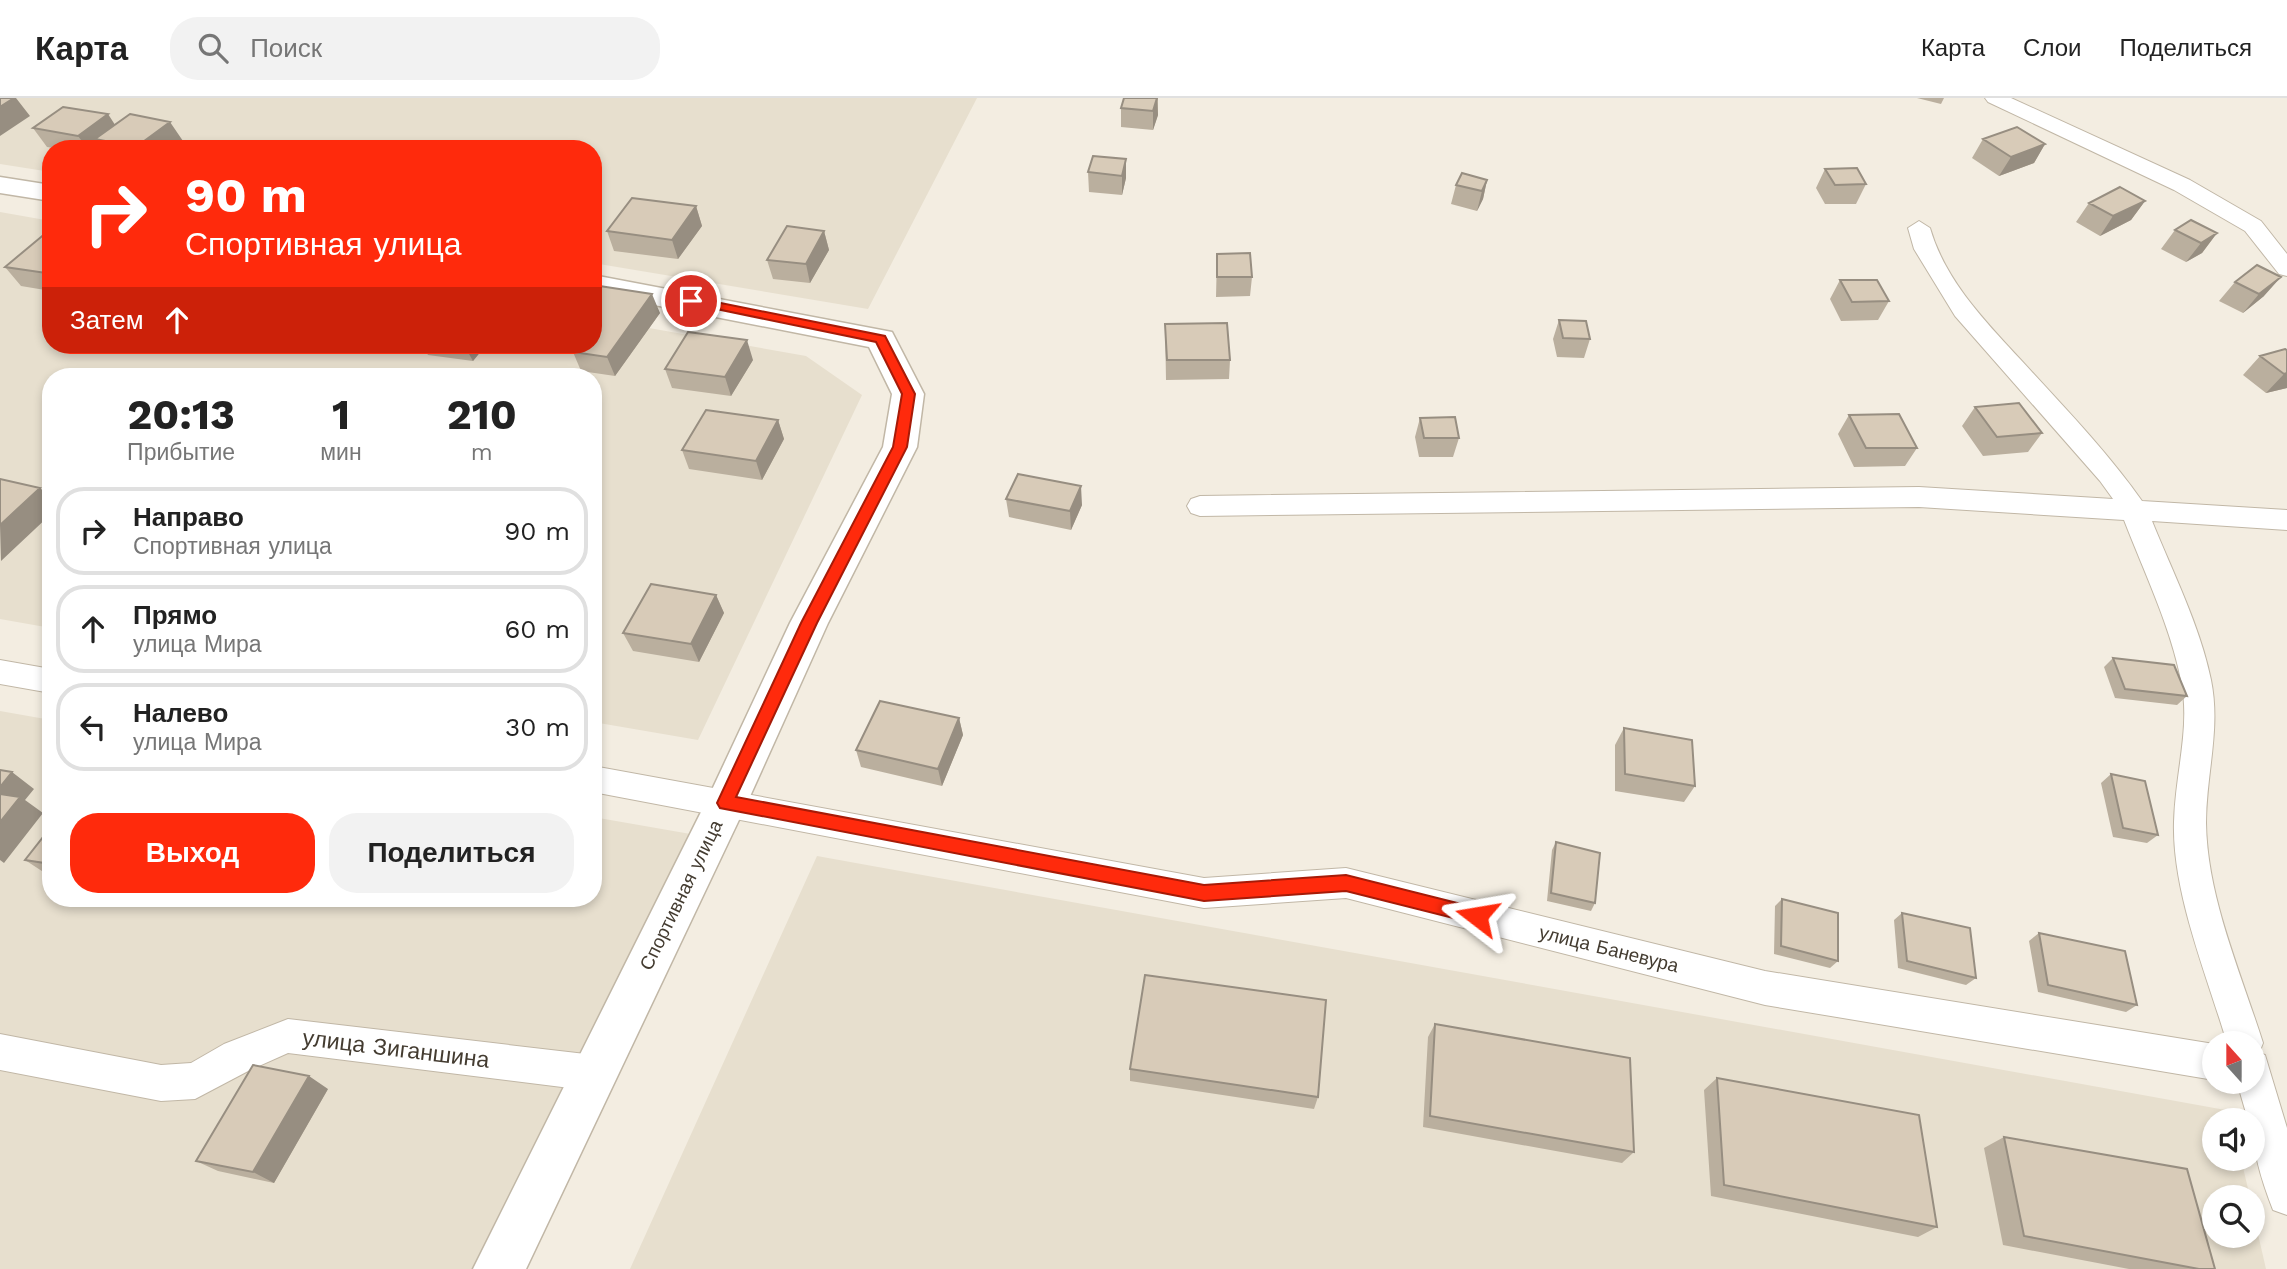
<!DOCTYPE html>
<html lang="ru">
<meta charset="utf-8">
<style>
:root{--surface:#fff;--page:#f2f2f2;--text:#222;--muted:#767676;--line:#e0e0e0;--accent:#ff2a0c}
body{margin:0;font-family:"Work Sans",sans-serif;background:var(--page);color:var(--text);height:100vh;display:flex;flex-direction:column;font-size:26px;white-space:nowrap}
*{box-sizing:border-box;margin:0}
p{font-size:23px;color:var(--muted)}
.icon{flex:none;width:38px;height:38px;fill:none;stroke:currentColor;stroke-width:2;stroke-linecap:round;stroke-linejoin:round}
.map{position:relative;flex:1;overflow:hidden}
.panel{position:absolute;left:42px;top:270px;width:560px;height:539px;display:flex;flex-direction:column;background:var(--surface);border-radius:28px;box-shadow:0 4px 10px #0003}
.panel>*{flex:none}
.top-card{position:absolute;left:42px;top:42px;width:560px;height:214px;border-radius:28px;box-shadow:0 4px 10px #0003;background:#ff2a0c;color:#fff;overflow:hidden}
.needle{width:46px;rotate:339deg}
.fabs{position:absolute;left:2202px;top:933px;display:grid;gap:14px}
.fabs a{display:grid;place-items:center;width:63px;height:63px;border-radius:50%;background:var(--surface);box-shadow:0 4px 10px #0003;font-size:35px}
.pin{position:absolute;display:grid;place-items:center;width:60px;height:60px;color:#fff;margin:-30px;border:4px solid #fff;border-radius:50%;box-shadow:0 2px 7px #0007}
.me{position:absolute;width:77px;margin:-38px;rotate:284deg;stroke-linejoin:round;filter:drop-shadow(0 0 5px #0008)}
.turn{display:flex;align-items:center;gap:24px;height:147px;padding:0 28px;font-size:32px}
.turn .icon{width:91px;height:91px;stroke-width:2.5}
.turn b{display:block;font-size:49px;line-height:60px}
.then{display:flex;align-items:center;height:66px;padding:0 28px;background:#0003;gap:14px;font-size:26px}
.eta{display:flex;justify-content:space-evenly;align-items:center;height:119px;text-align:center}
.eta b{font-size:42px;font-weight:700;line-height:49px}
.primary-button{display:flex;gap:14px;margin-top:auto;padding:14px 28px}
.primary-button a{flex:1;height:80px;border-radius:28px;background:var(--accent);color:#fff;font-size:28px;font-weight:700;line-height:80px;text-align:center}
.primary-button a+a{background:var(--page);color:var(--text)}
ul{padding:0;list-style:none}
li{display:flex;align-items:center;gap:21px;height:88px;margin:0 14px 10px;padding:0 14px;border:4px solid var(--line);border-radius:28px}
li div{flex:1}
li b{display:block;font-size:26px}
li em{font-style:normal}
header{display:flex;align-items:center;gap:42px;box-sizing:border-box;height:98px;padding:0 35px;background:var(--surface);border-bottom:2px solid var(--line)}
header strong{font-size:33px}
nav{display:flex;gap:38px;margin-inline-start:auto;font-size:24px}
.search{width:490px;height:63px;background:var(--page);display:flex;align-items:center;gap:18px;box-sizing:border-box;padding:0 24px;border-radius:28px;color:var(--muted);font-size:26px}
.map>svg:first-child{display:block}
</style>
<header>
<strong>Карта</strong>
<div class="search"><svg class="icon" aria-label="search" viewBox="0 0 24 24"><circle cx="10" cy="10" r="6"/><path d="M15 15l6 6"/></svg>Поиск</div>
<nav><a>Карта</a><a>Слои</a><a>Поделиться</a></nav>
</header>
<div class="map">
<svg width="2287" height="1171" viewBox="0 0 2287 1171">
<rect width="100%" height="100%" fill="#f3ede1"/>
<path fill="#e7dfce" d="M0 0H977L868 211 593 165V51H51V74L0 66Z
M0 114 51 123V247H593V220L806 258 862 297 698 642 593 624V278H51V530L0 521Z
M0 613 51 622V800H593V719L702 738 478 1171H0Z
M817 758 2231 1013 2233 1022H2214V1060L2241 1061 2250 1099H2214V1138H2252V1110L2266 1171H630Z"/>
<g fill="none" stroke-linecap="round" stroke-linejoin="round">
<g stroke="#c1b7a6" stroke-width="2">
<path id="service" d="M1985 0H2011L2190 82 2261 123 2287 156V178L2279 176 2245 133 2174 92 1988 4Z
M1919 123 1930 130C1945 182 1984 222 2020 261 2062 307 2106 352 2142 403L2287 412V432L2152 423C2173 475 2200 528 2211 582 2221 631 2206 676 2206 725 2207 799 2241 875 2263 945L2259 955 2265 957 2287 1030V1117L2273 1112C2262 1084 2252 1052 2252 1022H2248L2237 984H2252V945H2227C2207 877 2172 795 2174 724 2175 675 2191 630 2181 582 2170 527 2144 474 2124 422L1919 409 1200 418 1191 415 1187 408 1191 401 1200 398 1919 389 2113 401 2100 383 1955 218 1914 151 1908 130Z
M0 562 51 571V595L0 586Z
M593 668 1204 780 1346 770 1765 873 2214 946V982L1765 907 1346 800 1204 810 593 694Z
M288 921 594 957 607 962 612 975 607 988 594 993 288 955 250 972 195 1001 161 1003 0 972V936L161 967 191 965 224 946Z"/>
</g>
<g stroke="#c1b7a6" stroke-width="3">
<path id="minor" d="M0 79 51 87V103L0 95Z
M593 177 892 234 924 296 917 349 828 525 747 705 526 1171H473L710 696 790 525 883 349 892 296 869 249 593 195Z"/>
</g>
<use href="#service" fill="#fff" fill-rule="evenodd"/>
<use href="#minor" fill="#fff" fill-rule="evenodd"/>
</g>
<path fill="#baaf9e" d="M1124 0H1158V17L1153 32 1121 29V10Z
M1917 0H1944L1941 6Z
M115 27 183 43 172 51H59L47 49 33 30Z
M1983 41 2045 46 2034 65 1999 78 1972 60Z
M1126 61V80L1122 97 1089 94 1088 74Z
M1825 71 1866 86 1856 106H1825L1816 90Z
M1487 82 1483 101 1477 113 1451 106 1456 87Z
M2145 103 2131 122 2100 138 2076 124 2089 105Z
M696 108 702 128 678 161 614 153 607 133Z
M2175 132 2217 135 2202 155 2186 164 2161 151Z
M824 133 829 152 810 185 773 181 767 162Z
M51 135V193L21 188 5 169Z
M1217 156 1252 179 1250 198 1216 199Z
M1840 182 1889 203 1878 222 1841 223 1830 201Z
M2235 184 2264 198 2243 215 2219 203Z
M593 187 660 215 615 278 581 273 573 254 593 247Z
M1559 222 1590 241 1584 260 1557 259 1553 241Z
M1165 226 1230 262 1229 281 1166 282Z
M422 247H486L473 263 428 257Z
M2287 252V290L2266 295 2243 277 2260 258Z
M753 262 731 298 672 290 665 271Z
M1975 309 2042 335 2028 354 1983 358 1962 328Z
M1849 317 1917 350 1905 368 1854 369 1838 336Z
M1420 320 1459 340 1453 359H1419L1415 339Z
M778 322 784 341 762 382 689 371 682 352Z
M1006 401 1082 407 1071 432 1009 419Z
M716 497 724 515 699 564 633 553 623 535Z
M2113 560 2187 598 2177 607 2115 600 2104 569Z
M959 620 963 637 942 688 861 669 856 652Z
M1624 630 1695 688 1684 704 1615 693V647Z
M2111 676 2158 737 2147 745 2113 739 2101 685Z
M51 729V777H48L25 762Z
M1556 744 1595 805 1591 813 1547 803 1552 752Z
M1782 801 1838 863 1830 870 1774 856 1775 808Z
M1902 815 1976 880 1966 887 1898 870 1894 822Z
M2039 835 2137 907 2126 914 2038 894 2029 843Z
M1435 926 1634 1054 1622 1065 1423 1029 1428 939Z
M1130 971 1318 999 1314 1011 1130 983Z
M1717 980 1937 1129 1918 1139 1711 1098 1704 992Z
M328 991 274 1085 218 1073 196 1063Z
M2004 1039 2215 1171H2129L2003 1147 1984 1050Z"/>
<path fill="#978e81" d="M14 0H16L30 18 0 38V9Z
M1157 0 1158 17 1153 32V13Z
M108 16 121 36 95 41 101 50 88 51 78 38Z
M170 24 183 43 172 51H137L136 49Z
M2045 46 2034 65 1999 78 2011 59Z
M1126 61V80L1122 97V78Z
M1487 82 1483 101 1477 113 1482 93Z
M2145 103 2131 122 2100 138 2113 118Z
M696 108 702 128 678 161 672 142Z
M824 133 829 152 810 185 806 166Z
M2217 135 2202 155 2186 164 2201 145Z
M51 171V181L46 175Z
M2281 179 2264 198 2243 215 2259 196Z
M652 196 660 215 615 278 607 259Z
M747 242 753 262 731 298 725 279Z
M464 247H486L473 263Z
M2287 275V290L2266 295 2284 276Z
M778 322 784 341 762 382 756 363Z
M1081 388 1082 407 1071 432 1070 413Z
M40 390 51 400V416L1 463 0 427Z
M716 497 724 515 699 564 691 546Z
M959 620 963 637 942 688 938 671Z
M12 674 34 691 25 702 43 715 4 765 0 762V689Z
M309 978 328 991 274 1085 253 1074Z"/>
<path fill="#d8cbb8" stroke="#978e81" stroke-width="2" d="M0 0H14L0 9Z
M1124 0H1157L1153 13 1121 10Z
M63 9 108 16 78 38 33 30Z
M130 16 170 24 136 49 95 41Z
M2017 29 2045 46 2011 59 1983 41Z
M319 45 353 51H313Z
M1093 58 1126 61 1122 78 1088 74Z
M1857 70 1866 86 1835 87 1825 71Z
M1462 75 1487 82 1482 93 1456 87Z
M2120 89 2145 103 2113 118 2089 105Z
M632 100 696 108 672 142 607 133Z
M2191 122 2217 135 2201 145 2175 132Z
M787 128 824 133 806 166 767 162Z
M47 134 51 135V171L46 175 5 169Z
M1250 155 1252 179H1217V156Z
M2257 167 2281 179 2259 196 2235 184Z
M1840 182H1877L1889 203 1852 204Z
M593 187 652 196 607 259 573 254 578 247H593V226L597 221 593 220Z
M1559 222 1586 223 1590 241 1563 240Z
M1227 225 1230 262H1167L1165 226Z
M688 234 747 242 725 279 665 271Z
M2285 251 2287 252V275L2284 276 2260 258Z
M2019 305 2042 335 1997 339 1975 309Z
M706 312 778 322 756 363 682 352Z
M1899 316 1917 350H1866L1849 317Z
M1455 319 1459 340H1424L1420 320Z
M1018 376 1081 388 1070 413 1006 401Z
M0 381 40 390 0 427Z
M651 486 716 497 691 546 623 535Z
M2113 560 2174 567 2187 598 2125 591Z
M880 603 959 620 938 671 856 652Z
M1624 630 1692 642 1695 688 1625 676Z
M0 672 12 674 0 689Z
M2111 676 2145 683 2158 737 2123 730Z
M0 696 20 699 0 724Z
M51 729V766L25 762Z
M1556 744 1600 755 1595 805 1551 795Z
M1782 801 1838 815V863L1781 848Z
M1902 815 1970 830 1976 880 1907 863Z
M2039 835 2125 853 2137 907 2048 887Z
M1145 877 1326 902 1318 999 1130 971Z
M1435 926 1630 960 1634 1054 1430 1018Z
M253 967 309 978 253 1074 196 1063Z
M1717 980 1919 1017 1937 1129 1724 1087Z
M2004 1039 2187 1071 2215 1171H2199L2024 1138Z"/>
<path fill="#ff2a0c" stroke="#a61b08" stroke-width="2" d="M691 199 885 238 915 296 907 349 817 525 736 699 1204 787 1346 777 1477 810 1483 812 1486 818 1483 824 1477 826 1346 793 1204 803 720 710 717 705 801 525 893 349 902 296 876 244 687 205V200Z"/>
<g text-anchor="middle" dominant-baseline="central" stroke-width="7" stroke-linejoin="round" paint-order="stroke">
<g font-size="19" fill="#443c31" stroke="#fff">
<text transform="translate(681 797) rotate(-64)">Спортивная улица</text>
<text transform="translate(1609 851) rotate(14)">улица Баневура</text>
</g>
<g font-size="23" fill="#443c31" stroke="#fff">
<text transform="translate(396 951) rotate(7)">улица Зиганшина</text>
</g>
</g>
</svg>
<div class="fabs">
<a><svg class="needle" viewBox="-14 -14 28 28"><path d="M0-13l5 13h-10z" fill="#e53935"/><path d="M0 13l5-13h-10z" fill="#767676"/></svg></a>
<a><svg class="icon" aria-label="sound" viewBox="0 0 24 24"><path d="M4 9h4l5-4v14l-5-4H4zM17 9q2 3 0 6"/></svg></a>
<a><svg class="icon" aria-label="search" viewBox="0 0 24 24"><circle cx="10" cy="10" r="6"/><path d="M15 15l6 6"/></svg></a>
</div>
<div class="pin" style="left:691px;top:203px;background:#d93025"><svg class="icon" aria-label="arrive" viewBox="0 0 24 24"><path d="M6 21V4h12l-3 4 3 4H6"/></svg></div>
<svg class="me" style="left:1477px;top:818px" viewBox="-20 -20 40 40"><path d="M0-17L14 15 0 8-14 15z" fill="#ff2a0c" stroke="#fff" stroke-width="4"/></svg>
<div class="top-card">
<div class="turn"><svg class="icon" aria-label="right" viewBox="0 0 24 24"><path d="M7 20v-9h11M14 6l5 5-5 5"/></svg><div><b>90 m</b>Спортивная улица</div></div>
<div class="then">Затем<svg class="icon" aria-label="ahead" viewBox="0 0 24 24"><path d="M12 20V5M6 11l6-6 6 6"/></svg></div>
</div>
<section class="panel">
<div class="eta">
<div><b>20:13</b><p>Прибытие</p></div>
<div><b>1</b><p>мин</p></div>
<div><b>210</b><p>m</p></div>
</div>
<ul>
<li><svg class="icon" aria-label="right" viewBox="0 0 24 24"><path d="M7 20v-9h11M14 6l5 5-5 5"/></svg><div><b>Направо</b><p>Спортивная улица</p></div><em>90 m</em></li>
<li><svg class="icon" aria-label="ahead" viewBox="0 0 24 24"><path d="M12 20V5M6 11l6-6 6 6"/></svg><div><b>Прямо</b><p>улица Мира</p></div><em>60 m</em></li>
<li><svg class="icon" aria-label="left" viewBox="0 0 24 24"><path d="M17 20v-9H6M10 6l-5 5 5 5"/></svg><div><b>Налево</b><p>улица Мира</p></div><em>30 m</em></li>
</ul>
<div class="primary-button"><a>Выход</a><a>Поделиться</a></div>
</section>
</div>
